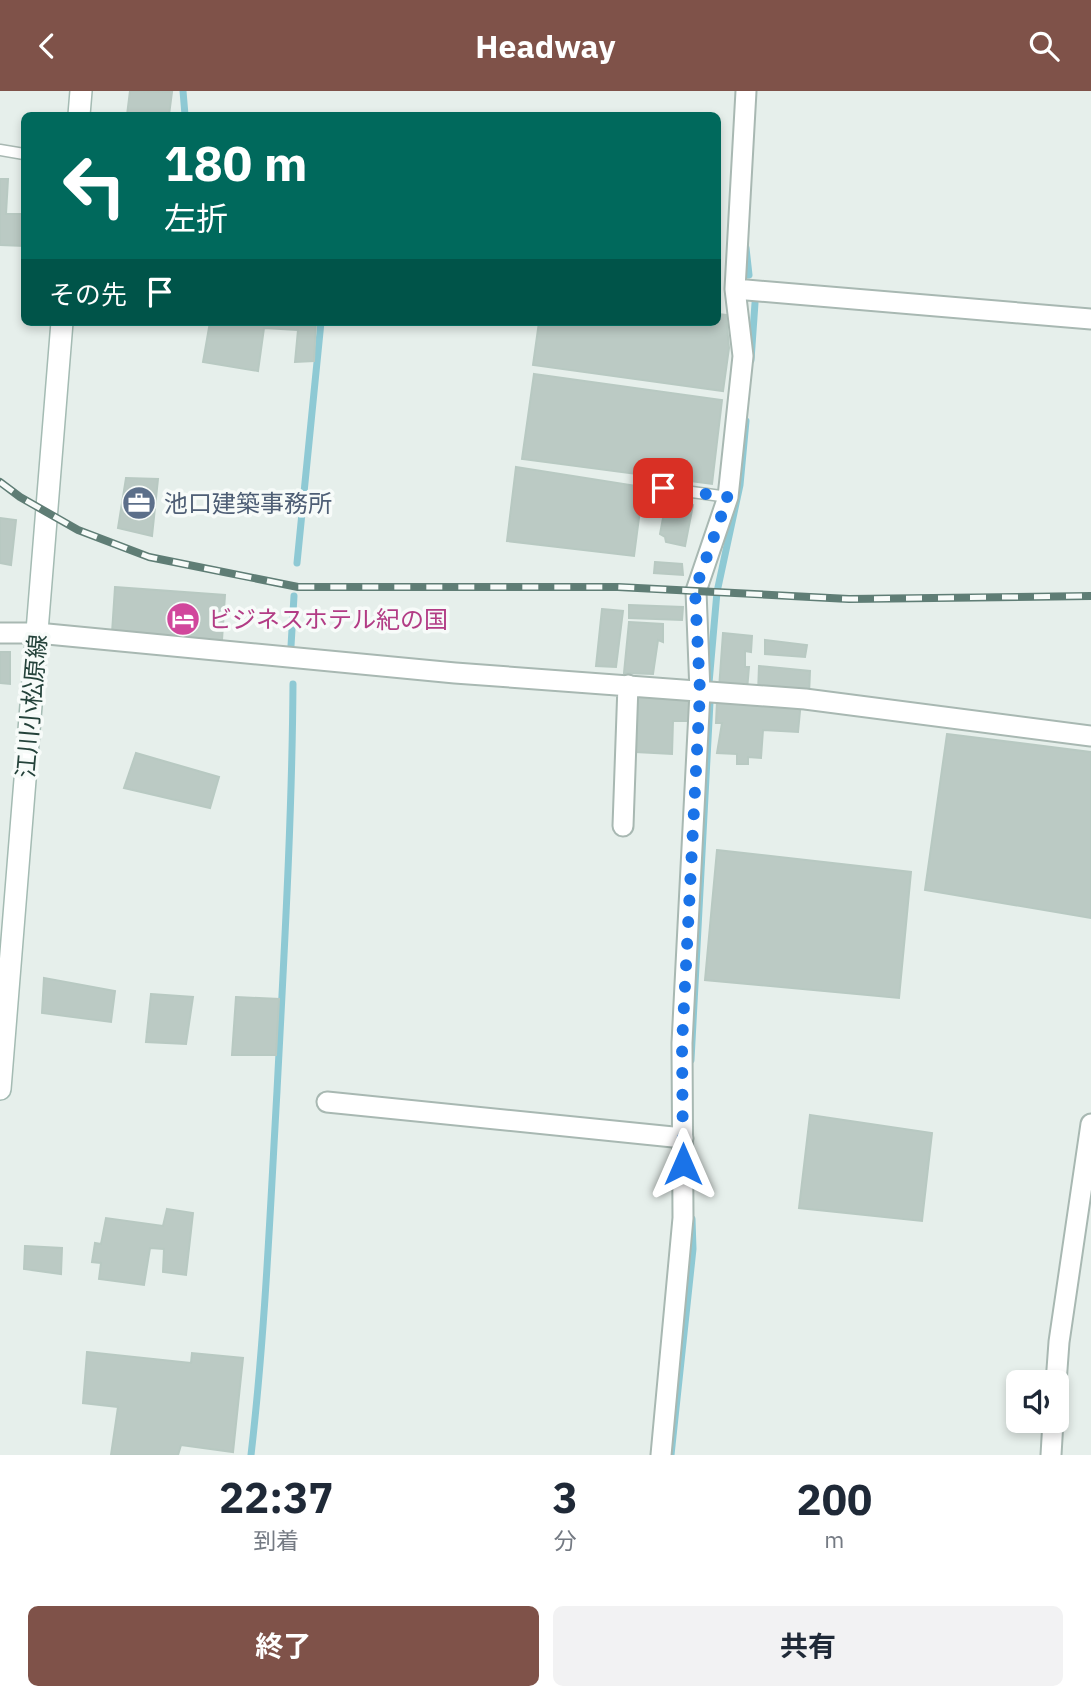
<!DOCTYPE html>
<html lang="ja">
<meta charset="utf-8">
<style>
:root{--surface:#fff;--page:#f2f2f3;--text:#1f2937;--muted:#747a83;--accent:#7f5249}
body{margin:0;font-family:"IBM Plex Sans","Noto Sans JP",sans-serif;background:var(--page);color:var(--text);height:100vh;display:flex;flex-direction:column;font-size:26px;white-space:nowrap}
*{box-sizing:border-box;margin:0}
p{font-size:23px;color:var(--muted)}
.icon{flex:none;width:38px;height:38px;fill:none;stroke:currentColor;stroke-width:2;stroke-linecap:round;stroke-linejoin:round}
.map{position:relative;height:1364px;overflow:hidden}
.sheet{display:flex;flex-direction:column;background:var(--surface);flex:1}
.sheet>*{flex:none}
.hud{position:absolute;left:21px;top:21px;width:700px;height:214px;border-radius:10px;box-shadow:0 4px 10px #0003;background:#00695c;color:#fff;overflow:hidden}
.buttons{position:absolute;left:1006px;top:1279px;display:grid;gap:14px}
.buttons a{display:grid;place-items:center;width:63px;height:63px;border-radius:10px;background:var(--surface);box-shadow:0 4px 10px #0003;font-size:35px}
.pin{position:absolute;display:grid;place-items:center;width:60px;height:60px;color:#fff;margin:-30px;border-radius:14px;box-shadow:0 4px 10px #0006}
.me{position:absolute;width:77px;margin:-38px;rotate:0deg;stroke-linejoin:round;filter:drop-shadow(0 0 5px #0008)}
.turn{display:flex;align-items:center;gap:24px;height:147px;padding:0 28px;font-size:32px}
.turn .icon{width:91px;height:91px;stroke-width:2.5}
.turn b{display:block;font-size:49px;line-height:60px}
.then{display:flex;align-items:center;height:66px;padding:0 28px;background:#0003;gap:14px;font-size:26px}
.eta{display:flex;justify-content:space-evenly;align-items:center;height:119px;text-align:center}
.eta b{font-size:42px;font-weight:700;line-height:49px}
.primary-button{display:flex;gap:14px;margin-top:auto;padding:14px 28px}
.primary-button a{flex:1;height:80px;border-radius:10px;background:var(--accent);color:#fff;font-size:28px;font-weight:700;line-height:80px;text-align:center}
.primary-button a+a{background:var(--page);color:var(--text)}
header{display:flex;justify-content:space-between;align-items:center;height:91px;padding:0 28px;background:var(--accent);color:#fff;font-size:32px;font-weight:700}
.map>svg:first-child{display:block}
</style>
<header><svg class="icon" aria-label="back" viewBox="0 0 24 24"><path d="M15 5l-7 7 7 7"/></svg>Headway<svg class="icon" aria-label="search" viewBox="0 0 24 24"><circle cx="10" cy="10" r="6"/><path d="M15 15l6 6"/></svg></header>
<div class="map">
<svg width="1091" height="1364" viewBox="0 0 1091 1364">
<rect width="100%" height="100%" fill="#e6efeb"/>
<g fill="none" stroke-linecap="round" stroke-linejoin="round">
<path stroke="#8ec9d4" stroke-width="7" d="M183 0 185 24
M746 157 749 184
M751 269 755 212
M297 472 321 231
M291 555 294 505
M709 592 717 501 740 394 746 330
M691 969 710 611
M251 1364C265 1243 270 1122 277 1000 284 864 292 729 293 593
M671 1364 693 1158 692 1128"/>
</g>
<path fill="#bbcac4" stroke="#b8c9c2" stroke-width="2" d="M130 0 172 1 169 24H127Z
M0 88H8L6 123H24V155L0 154Z
M718 223 726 224 729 257 723 300 533 274 539 231H718Z
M210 231H316L314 270 295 271 298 239 264 237 258 280 203 271Z
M534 283 722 309 712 393 522 368Z
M516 376 643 396 634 465 507 450Z
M126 387 158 388 152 445 118 437Z
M666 411 693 414 685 455 666 451 665 446 660 443Z
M0 427 16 429 11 474 0 472Z
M655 471 682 473 683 484 654 482Z
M115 496 225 504 222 549 112 542Z
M629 514 683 516 682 529 629 527Z
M602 518 623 520 616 576 596 575Z
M629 531 663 533V551L658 549 653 583 624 582Z
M723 542 752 545 751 561 745 560V576H749L747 599 719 598Z
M765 549 807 554 805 566 765 563Z
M0 561H10V593L0 592Z
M759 575 810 580 809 604 758 602Z
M638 603 690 608V630H673L672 663 636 661Z
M717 610H801L798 641 763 639 761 667 748 666V673H737V663L717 662 722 632H716Z
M947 643 1091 661V827L925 799Z
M136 662 219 686 210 717 124 697Z
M717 759 911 781 899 907 705 889Z
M44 887 115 900 111 931 42 922Z
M151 903 193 906 186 953 146 951Z
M236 906 279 908 276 964H232Z
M810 1024 932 1042 922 1130 799 1117Z
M167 1118 193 1122 186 1184 163 1181 164 1158 150 1157 144 1194 99 1188 101 1172 92 1171 95 1152 101 1153 106 1127 163 1135Z
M25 1155 62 1157 61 1183 24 1178Z
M87 1261 191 1272 192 1262 243 1267 233 1361 181 1354 178 1364H111L118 1316 83 1312Z"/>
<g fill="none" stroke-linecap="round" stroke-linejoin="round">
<g stroke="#a8b8b2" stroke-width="13">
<path id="lane" d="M0 59 24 63
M663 397 728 406"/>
</g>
<g stroke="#a8b8b2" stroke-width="23">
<path id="street" d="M735 198 1091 228
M0 542H37L455 582 805 608 1091 645
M623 735 628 594
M327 1011 683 1047
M1056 1292 1059 1251 1091 1033
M661 1364 683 1127 682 952 700 601 696 500 728 406 743 265 735 198 746 0
M1051 1364 1053 1330"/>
</g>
<g stroke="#a4bbb3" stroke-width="24">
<path id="secondary" d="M79 24 81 0
M0 998 62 231"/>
</g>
<use href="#lane" stroke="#fff" stroke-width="10"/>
<use href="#street" stroke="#fff" stroke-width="19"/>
<use href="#secondary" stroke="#fff" stroke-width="21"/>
<g stroke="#5f7d75" stroke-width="8">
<path id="rail" d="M0 391 20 406 78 439 149 466 298 496H618L849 508 1091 505"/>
</g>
<use href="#rail" stroke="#f7fbf9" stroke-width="5" stroke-dasharray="16" stroke-linecap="butt"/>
</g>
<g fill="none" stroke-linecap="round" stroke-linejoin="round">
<path stroke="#1a73e8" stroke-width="12" stroke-dasharray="0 21.6" d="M663 397 728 406 695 499 700 601 682 953 683 1073"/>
</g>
<defs>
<g id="office-disc" transform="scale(1.75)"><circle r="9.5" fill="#5c6f8a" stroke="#f7fbf9"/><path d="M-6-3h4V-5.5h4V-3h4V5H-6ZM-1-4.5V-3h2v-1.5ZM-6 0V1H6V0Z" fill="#fff"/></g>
<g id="hotel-disc" transform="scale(1.75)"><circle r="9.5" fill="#d1479c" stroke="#f7fbf9"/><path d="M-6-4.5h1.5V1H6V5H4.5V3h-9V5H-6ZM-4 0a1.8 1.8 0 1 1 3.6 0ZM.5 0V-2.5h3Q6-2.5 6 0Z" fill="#fff"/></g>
</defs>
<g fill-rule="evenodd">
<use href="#office-disc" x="139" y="412"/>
<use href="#hotel-disc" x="183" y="528"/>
</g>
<g text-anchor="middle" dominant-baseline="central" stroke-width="7" stroke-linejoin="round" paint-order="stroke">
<g font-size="24" fill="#4e5e75" stroke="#f7fbf9" text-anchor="start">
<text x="164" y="412">池口建築事務所</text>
</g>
<g font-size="24" fill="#b23c85" stroke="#f7fbf9" text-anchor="start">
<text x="208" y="528">ビジネスホテル紀の国</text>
</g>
<g font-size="24" fill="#24423a" stroke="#f7fbf9">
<text transform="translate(31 615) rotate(-85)">江川小松原線</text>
</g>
</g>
</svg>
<div class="buttons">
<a><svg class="icon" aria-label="sound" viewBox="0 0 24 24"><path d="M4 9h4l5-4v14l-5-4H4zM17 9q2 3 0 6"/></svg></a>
</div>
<div class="pin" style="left:663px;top:397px;background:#d93025"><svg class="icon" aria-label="arrive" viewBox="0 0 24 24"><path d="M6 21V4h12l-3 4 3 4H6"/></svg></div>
<svg class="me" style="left:683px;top:1073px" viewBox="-20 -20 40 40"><path d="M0-17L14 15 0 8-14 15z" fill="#1a73e8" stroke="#fff" stroke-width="4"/></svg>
<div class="hud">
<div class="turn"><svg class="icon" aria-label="left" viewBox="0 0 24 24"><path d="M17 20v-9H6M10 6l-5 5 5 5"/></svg><div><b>180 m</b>左折</div></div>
<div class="then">その先<svg class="icon" aria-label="arrive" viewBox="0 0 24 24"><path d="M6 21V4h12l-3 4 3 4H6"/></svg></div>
</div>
</div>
<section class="sheet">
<div class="eta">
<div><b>22:37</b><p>到着</p></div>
<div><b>3</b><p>分</p></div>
<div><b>200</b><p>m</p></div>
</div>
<div class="primary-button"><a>終了</a><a>共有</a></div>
</section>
